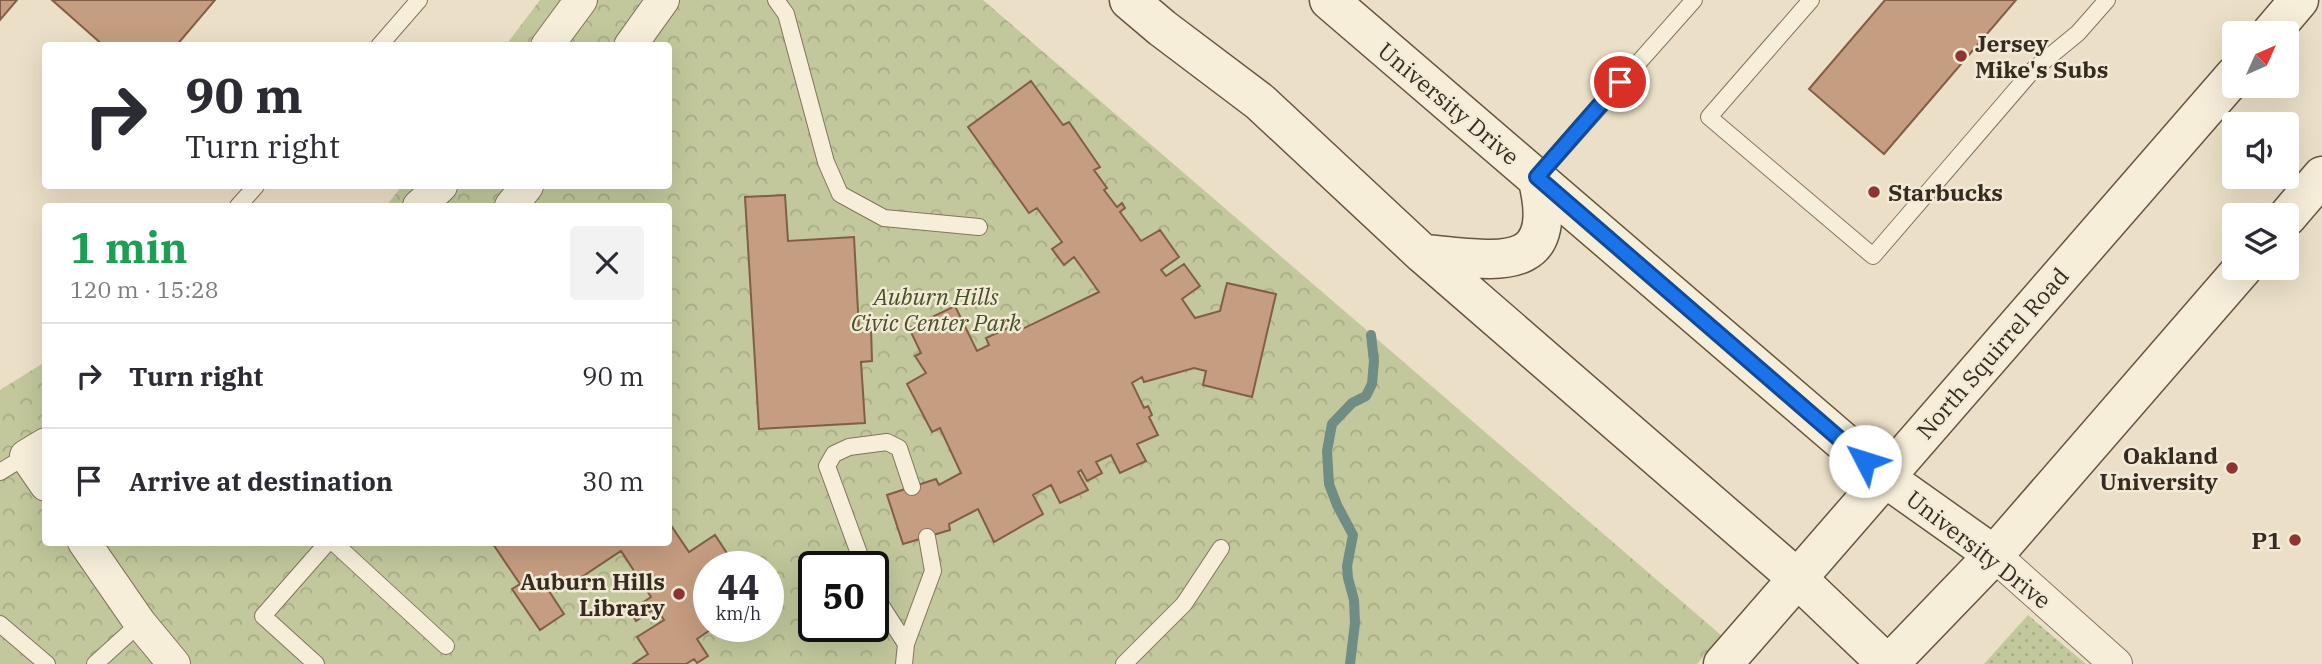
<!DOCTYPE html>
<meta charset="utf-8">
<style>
:root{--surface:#fff;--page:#f2f2f3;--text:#2b2b33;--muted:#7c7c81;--line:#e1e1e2}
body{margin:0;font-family:"IBM Plex Serif",serif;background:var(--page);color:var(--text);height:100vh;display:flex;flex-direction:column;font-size:26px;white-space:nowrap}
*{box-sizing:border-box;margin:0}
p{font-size:23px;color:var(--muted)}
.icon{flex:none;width:38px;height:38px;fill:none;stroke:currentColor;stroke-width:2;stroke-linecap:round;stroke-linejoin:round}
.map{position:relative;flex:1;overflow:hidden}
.drawer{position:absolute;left:42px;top:203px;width:630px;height:343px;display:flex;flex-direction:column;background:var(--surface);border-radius:7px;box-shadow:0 7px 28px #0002}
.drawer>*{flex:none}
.banner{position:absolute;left:42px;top:42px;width:630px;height:147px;border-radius:7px;box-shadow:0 7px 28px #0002;background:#fff;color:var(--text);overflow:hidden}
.needle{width:46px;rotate:45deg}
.tools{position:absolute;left:2222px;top:21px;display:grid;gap:14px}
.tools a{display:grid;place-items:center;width:77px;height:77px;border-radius:7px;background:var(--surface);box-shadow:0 7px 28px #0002;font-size:35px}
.speed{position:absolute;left:693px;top:551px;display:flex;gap:14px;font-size:35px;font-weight:700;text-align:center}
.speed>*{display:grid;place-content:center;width:91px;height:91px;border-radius:50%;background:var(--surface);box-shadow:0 7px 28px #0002;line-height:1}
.speed small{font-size:18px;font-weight:400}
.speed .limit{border:4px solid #111;border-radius:10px;background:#fff;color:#111}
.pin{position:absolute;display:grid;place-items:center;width:60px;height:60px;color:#fff;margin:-30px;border:4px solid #fff;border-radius:50%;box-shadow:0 2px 7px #0007}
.me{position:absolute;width:77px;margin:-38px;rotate:310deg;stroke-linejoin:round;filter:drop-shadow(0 0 5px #0008)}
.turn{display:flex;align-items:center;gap:24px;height:147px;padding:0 28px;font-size:32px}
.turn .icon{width:91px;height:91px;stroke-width:2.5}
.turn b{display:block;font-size:49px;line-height:60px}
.round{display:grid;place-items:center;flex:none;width:74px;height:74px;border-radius:7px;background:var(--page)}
.headline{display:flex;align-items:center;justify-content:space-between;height:119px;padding:0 28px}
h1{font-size:42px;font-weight:700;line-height:52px;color:#1e9e55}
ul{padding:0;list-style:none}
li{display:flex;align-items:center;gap:21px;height:105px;padding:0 28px;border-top:2px solid var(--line)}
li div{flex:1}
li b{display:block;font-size:26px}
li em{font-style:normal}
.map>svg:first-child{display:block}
</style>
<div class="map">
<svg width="2322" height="664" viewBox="0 0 2322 664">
<defs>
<pattern id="grass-dots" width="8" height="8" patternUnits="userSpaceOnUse" patternTransform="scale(1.75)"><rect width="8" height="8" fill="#c2c89b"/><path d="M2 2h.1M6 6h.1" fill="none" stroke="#a7ac85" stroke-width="1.8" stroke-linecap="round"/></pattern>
<pattern id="park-crowns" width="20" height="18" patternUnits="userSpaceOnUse" patternTransform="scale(1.75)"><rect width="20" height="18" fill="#c2c89b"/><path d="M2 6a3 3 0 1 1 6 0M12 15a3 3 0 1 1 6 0" fill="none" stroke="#a7ac85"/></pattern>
</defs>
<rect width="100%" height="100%" fill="#ebe0c7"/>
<path fill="url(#grass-dots)" d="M2028 615 2086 664H1984Z"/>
<path fill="url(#park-crowns)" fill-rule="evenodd" d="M540 0H983L1722 636 1697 664H0V390L45 362 46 542H668V206H386L402 186H668V46L506 45ZM709 567H768V626H709ZM814 567H873V626H814Z"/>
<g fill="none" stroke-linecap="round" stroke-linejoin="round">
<path stroke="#6f8c85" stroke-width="10" d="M1350 664 1355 623 1354 600 1348 578 1347 566 1353 535 1337 505 1329 484 1327 451 1332 424 1352 403 1366 396 1372 384 1374 361 1371 335"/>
</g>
<path fill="#c59d80" stroke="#825e46" stroke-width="2" d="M0 0H17L0 20Z
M52 0H215L176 46H104Z
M1885 0H2016L1884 154 1809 89Z
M1031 81 1063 125 1069 122 1100 167 1094 170 1107 188 1104 190 1117 207 1122 203 1125 208 1120 212 1141 241 1160 230 1179 257 1161 270 1166 276 1184 264 1200 286 1182 299 1195 318 1220 311 1227 283 1276 294 1252 397 1203 385 1206 371 1194 368 1144 382 1142 377 1132 383 1144 408 1148 406 1152 415 1149 417 1158 435 1137 444 1146 461 1120 473 1111 455 1096 462 1102 473 1087 481 1081 470 1078 472 1088 490 1060 503 1051 485 1033 495 1043 514 994 542 978 509 949 524 950 530 903 544 887 495 936 479 939 485 961 473 940 428 932 432 907 384 926 373 915 356 921 353 909 328 955 306 977 351 989 345 986 338 1012 326 1016 332 1099 292 1074 257 1064 265 1052 249 1062 242 1037 208 1029 213 968 127Z
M785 195 788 241 854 237 859 329 871 328 872 361 861 362 865 423 759 429 745 197Z
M668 521 689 552 715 535 736 567H709V626H716L697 639 708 656 697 663 694 659 686 664H633L648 654 637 637 664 620 656 608 636 621 630 611 651 597 621 551 571 584 568 579 549 591 564 614 540 630 512 589 520 584 493 544 668 542Z"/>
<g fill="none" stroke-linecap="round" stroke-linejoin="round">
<g stroke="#85735e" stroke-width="18">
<path id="service" d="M776 0 786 14 826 162 840 194 884 218 979 227
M1811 0 1709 117 1873 256 2033 70 2078 33 2107 0
M379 46 419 0
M1537 177 1694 0
M238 206 256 186
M0 472 26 456
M333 542 446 646
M864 567 827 466 834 454 849 447 887 442 899 448 912 487
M873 593 906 644 904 664
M0 624 47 664
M906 644 933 571 927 537
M95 664 140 623
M316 664 263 616 328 542
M1124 664 1184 604 1221 548"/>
</g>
<g stroke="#85735e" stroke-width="34">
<path id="minor" d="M547 46 581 0
M630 46 663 0
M419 206 441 186
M511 206 527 186
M46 444 26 456 46 485
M84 542 140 623 174 664
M1994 555 2116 664"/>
</g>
<g stroke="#675441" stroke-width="41">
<path id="secondary" d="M1129 0 1162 28 1260 102 1423 254 1798 579 1887 664
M1329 0 1884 477 1994 555
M2271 33 2299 0
M2287 217 2322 176
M1423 254C1493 259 1563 279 1537 177
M1723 664 2235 75
M1889 664 1994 555 2243 268"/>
</g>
<use href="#service" stroke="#f6eed9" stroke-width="16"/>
<use href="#minor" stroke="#f6eed9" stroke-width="32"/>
<use href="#secondary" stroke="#f6eed9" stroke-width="38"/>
</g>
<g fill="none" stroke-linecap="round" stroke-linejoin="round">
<g stroke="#114b97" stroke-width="18">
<path id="route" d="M1620 82 1537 177 1865 461"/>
</g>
<use href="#route" stroke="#1a73e8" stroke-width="12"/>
</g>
<g fill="#8f3333" stroke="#f3ead6" stroke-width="2.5">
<circle cx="1961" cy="56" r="7"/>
<circle cx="1874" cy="192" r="7"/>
<circle cx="2232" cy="468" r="7"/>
<circle cx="2295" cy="540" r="7"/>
<circle cx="679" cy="594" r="7"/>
</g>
<g text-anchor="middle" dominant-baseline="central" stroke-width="5" stroke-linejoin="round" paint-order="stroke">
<g font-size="23" font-weight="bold" fill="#362b20" stroke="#f3ead6" text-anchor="end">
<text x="1975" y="43" text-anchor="start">Jersey<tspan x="1975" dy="26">Mike's Subs</tspan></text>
<text x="1888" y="192" text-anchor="start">Starbucks</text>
<text x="2218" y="455">Oakland<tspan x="2218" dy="26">University</tspan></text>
<text x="2281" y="540">P1</text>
<text x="665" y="581">Auburn Hills<tspan x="665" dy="26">Library</tspan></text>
</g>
<g font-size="23" fill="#362b20" stroke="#f3ead6">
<text transform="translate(1449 103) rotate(40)">University Drive</text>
<text transform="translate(1992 353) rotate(-49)">North Squirrel Road</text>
<text transform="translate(1979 549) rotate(38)">University Drive</text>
</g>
<g font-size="23" font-style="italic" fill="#465128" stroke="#f3ead6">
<text x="936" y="296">Auburn Hills<tspan x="936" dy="26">Civic Center Park</tspan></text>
</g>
</g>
</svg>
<div class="tools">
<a><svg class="needle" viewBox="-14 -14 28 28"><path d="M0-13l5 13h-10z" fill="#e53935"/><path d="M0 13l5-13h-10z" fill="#7c7c81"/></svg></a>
<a><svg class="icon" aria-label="sound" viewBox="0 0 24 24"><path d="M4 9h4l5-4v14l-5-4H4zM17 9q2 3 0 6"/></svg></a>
<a><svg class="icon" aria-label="layers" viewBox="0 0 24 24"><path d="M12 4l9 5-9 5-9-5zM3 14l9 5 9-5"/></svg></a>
</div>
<div class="speed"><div>44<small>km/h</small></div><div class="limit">50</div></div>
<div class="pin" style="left:1620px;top:82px;background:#d93025"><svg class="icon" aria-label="arrive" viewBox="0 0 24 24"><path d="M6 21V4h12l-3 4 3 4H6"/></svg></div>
<svg class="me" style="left:1865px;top:461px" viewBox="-20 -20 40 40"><circle r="19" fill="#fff"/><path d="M0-13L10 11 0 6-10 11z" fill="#1a73e8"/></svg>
<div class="banner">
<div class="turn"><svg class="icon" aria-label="right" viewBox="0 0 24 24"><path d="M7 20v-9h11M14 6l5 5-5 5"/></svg><div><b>90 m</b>Turn right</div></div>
</div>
<section class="drawer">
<div class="headline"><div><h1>1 min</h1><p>120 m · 15:28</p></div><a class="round"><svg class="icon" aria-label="close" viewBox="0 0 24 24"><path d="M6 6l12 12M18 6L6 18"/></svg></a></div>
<ul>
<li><svg class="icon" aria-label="right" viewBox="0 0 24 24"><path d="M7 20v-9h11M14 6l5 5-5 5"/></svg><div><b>Turn right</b></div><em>90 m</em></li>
<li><svg class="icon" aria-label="arrive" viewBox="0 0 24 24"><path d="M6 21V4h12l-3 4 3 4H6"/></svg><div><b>Arrive at destination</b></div><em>30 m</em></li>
</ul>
</section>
</div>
